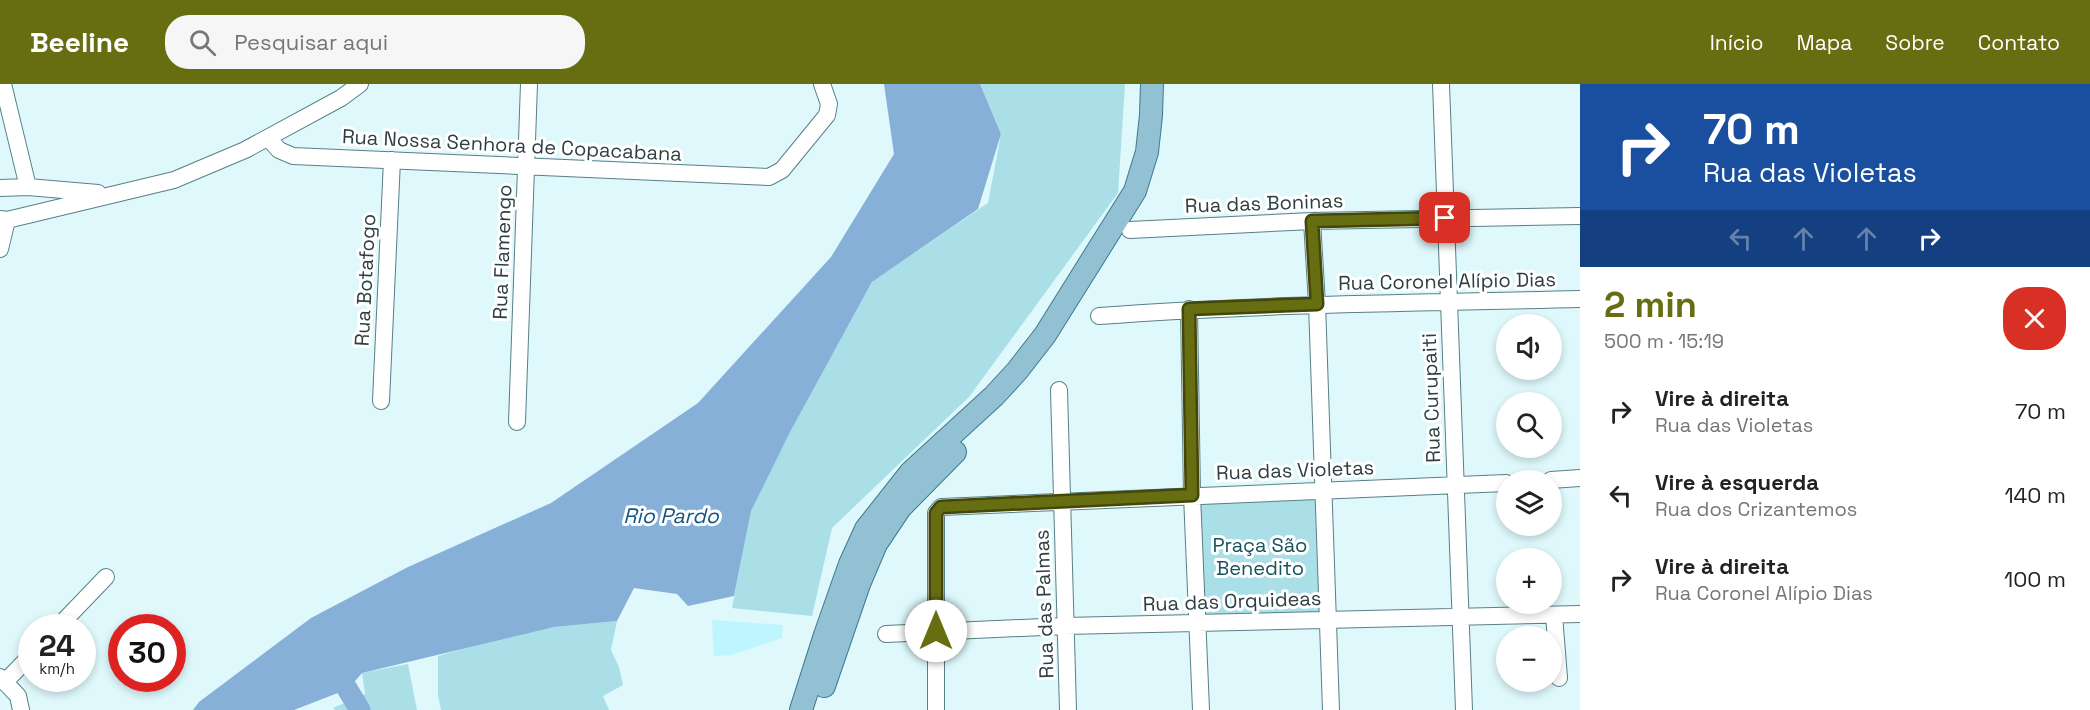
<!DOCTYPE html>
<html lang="pt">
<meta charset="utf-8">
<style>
:root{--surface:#fff;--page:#f6f6f6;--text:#222;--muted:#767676;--accent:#676d11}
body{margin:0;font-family:"Space Grotesk",sans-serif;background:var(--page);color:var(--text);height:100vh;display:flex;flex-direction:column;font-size:22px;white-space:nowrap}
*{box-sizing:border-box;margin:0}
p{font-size:20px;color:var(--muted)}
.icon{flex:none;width:33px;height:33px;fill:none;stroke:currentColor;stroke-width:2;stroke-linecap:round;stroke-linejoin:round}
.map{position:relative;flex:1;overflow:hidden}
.drawer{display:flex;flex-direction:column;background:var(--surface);width:510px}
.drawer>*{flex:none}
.top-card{background:#1a4fa0;color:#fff;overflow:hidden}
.buttons{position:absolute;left:1496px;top:230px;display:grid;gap:12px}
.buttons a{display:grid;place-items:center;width:66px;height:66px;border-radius:50%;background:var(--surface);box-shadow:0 3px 9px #0003;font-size:30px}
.speed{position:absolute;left:18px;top:530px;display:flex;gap:12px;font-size:30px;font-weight:700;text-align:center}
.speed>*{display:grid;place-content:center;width:78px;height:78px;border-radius:50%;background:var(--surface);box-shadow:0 3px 9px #0003;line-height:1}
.speed small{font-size:15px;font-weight:400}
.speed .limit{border:9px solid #d22;background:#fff;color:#111}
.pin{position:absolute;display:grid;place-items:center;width:51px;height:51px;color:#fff;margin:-26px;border-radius:12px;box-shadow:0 3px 9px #0006}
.me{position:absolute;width:66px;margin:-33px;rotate:0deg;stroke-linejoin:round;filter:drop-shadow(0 0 4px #0008)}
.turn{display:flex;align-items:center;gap:21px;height:126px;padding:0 24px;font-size:27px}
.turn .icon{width:78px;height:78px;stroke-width:2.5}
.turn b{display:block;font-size:42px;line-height:51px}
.lanes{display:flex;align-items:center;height:57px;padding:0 24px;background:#0003;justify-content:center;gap:30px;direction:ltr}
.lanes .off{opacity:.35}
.round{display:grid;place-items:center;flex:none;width:63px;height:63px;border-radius:24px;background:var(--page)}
.head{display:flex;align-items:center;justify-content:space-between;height:102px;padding:0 24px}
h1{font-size:36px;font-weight:800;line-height:45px;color:var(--accent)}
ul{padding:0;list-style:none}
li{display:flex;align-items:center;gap:18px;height:84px;padding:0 24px}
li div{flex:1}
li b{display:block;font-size:22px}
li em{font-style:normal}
header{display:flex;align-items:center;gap:36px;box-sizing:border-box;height:84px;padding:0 30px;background:var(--accent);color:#fff}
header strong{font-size:28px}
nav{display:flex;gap:33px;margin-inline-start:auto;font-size:21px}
.search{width:420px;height:54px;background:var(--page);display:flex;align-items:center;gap:15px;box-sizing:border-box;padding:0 21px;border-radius:24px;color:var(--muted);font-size:22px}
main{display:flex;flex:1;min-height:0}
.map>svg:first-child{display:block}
</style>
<header>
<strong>Beeline</strong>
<div class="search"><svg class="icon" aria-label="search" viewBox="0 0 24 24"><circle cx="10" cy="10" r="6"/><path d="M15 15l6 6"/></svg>Pesquisar aqui</div>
<nav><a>Início</a><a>Mapa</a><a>Sobre</a><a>Contato</a></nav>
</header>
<main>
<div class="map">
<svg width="1580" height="626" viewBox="0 0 1580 626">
<rect width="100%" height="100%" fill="#def8fc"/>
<path fill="#bff5fe" d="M712 536 783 541 782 554 732 571 714 572Z"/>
<path fill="#aadfe8" d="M980 0H1125L1118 109 969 313 832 444 812 532 732 524 754 411 873 197 988 119 1001 50Z
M1323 406 1325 535 1199 544 1192 411Z
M617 537 611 566 619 583 623 601 603 612 609 626H441L438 611V572L519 549 554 543Z
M408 580 417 626H335L333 624 365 610 362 589Z"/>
<path fill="#86b0d7" d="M884 0H980L1001 50 978 125 872 198 791 346 751 427 734 512 688 522 677 510 634 504 617 537 554 543 362 589 348 605 294 626H193L199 618 311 534 408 483 551 419 698 319 831 173 894 70Z"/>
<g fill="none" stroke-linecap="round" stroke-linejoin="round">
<path stroke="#86b0d7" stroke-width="21" d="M334 583 360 626"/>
<g stroke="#578086" stroke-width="18">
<path id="minor" d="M3 0 28 103
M1441 0 1464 626
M268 54 279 66 293 72 769 93 782 86 827 31 829 20 822 0
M0 104 28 103 98 109
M0 135 7 136 174 96 245 66 341 14 360 0
M1312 137 1317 220 1331 626
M1130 146 1312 137 1580 132
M0 165 7 136
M1189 225 1192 411 1201 626
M1099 232C1259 220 1420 219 1580 215
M1059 306 1068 626
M381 317 392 76
M517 338 529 0
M1551 396 1580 394
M1554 531 1559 594
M58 543 106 493
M886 550 1065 542 1580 530
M0 593 18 612 21 626
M5 598 32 570
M936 626V429L941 423 1506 399"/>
</g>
<g stroke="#40798e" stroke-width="24">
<path id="major" d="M824 602 859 500 876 460 900 424 955 368
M801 626 825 551 850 480 866 445 911 388 994 312 1017 287 1045 251 1135 107 1147 68 1151 31 1152 0"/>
</g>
<use href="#minor" stroke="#fff" stroke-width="16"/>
<use href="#major" stroke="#92c1d4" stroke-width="22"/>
</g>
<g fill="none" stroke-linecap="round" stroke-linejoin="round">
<g stroke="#43470b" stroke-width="15">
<path id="route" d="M936 547V429L941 423 1192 411 1189 225 1317 220 1312 137 1445 134"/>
</g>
<use href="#route" stroke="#676d11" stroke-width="10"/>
</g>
<g text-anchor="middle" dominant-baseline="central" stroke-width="6" stroke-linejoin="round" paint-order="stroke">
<g font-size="20" fill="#2d3f41" stroke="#fff">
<text transform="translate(512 61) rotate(3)">Rua Nossa Senhora de Copacabana</text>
<text transform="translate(1264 119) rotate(-2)">Rua das Boninas</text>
<text transform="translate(502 168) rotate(-88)">Rua Flamengo</text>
<text transform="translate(365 196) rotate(-87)">Rua Botafogo</text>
<text transform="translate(1447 197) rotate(-1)">Rua Coronel Alípio Dias</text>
<text transform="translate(1431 314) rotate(-92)">Rua Curupaiti</text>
<text transform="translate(1295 386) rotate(-2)">Rua das Violetas</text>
<text transform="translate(1232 517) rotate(-2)">Rua das Orquideas</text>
<text transform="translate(1044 520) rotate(-92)">Rua das Palmas</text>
</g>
<g font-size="20" fill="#16535c" stroke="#fff">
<text x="1260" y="461">Praça São<tspan x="1260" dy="23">Benedito</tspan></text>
</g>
<g font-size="21" font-style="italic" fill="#155586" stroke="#fff">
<text x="671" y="431">Rio Pardo</text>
</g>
</g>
</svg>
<div class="buttons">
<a><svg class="icon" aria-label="sound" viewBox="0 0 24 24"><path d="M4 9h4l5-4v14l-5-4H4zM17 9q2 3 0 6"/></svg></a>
<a><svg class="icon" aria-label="search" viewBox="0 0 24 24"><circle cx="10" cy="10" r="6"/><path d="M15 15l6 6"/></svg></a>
<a><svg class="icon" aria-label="layers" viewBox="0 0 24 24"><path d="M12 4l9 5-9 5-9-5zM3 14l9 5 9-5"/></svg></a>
<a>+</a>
<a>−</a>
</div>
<div class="speed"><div>24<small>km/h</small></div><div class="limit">30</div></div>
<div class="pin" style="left:1445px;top:134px;background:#d93025"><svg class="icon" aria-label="arrive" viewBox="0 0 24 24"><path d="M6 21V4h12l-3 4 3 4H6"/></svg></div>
<svg class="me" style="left:936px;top:547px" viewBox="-20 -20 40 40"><circle r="19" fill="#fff"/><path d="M0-13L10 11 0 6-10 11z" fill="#676d11"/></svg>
</div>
<section class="drawer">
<div class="top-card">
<div class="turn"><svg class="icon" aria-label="right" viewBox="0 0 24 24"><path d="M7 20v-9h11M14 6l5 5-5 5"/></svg><div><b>70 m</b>Rua das Violetas</div></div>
<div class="lanes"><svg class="icon off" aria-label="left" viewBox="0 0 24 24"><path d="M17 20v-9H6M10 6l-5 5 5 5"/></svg><svg class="icon off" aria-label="ahead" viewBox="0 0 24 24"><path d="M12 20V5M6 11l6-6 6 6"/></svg><svg class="icon off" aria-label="ahead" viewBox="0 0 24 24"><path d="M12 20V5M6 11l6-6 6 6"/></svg><svg class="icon" aria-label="right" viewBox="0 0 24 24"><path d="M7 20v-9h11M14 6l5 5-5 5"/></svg></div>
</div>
<div class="head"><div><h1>2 min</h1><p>500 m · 15:19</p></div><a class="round" style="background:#d93025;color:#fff"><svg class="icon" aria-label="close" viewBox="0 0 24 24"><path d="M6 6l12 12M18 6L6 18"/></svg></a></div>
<ul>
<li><svg class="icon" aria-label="right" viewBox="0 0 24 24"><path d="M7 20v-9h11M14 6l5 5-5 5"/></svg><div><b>Vire à direita</b><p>Rua das Violetas</p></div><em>70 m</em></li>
<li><svg class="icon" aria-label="left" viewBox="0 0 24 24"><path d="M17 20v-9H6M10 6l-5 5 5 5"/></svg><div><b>Vire à esquerda</b><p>Rua dos Crizantemos</p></div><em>140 m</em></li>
<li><svg class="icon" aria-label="right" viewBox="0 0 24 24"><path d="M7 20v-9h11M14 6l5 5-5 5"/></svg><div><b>Vire à direita</b><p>Rua Coronel Alípio Dias</p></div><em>100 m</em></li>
</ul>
</section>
</main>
